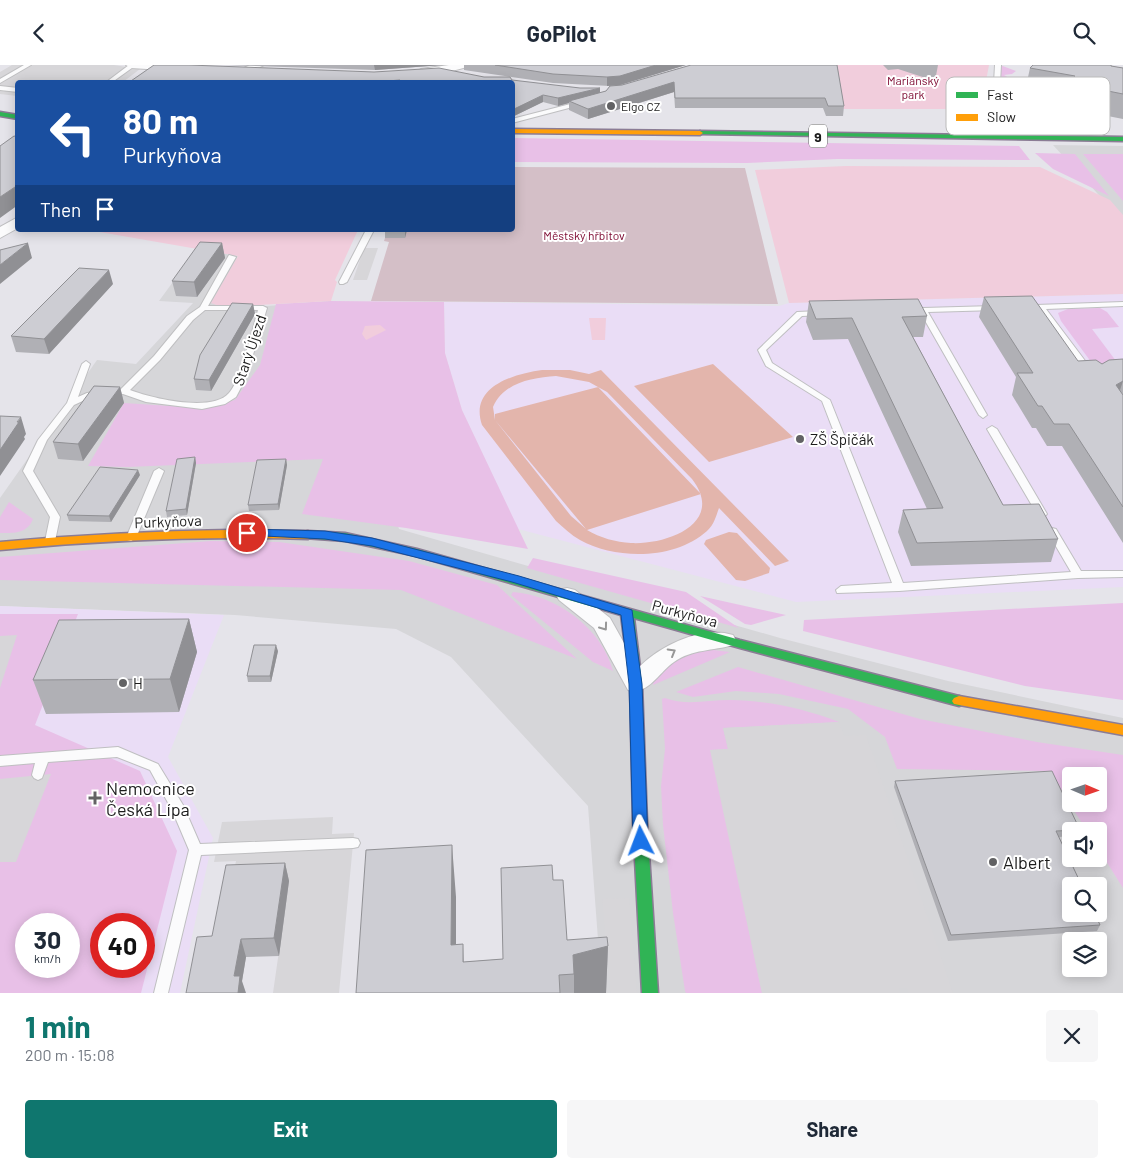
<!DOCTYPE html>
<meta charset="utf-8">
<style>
:root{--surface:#fff;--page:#f6f6f7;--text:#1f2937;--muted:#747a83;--accent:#0f766e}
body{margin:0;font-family:Barlow,sans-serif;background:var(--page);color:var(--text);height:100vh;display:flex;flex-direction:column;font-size:19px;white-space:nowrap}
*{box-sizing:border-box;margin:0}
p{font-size:16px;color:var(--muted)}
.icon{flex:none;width:28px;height:28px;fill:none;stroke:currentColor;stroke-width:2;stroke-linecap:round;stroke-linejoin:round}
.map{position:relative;height:928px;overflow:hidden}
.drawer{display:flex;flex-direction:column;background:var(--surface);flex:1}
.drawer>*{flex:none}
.banner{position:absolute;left:15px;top:15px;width:500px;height:152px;border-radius:5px;box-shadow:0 2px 12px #0003;background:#1a4fa0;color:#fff;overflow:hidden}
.needle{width:32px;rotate:92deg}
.tools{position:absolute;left:1062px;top:702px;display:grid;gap:10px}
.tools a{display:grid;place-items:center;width:45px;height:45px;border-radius:5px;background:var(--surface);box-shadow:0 2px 12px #0003;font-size:25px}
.speed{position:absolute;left:15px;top:848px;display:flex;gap:10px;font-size:25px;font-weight:700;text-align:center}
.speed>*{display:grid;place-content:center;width:65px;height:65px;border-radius:50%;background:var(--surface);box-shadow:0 2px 12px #0003;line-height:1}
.speed small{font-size:12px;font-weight:400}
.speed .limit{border:8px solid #d22;background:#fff;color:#111}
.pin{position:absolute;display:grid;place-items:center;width:42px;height:42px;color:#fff;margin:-21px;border:2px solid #fff;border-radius:50%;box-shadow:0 1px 5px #0007}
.me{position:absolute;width:55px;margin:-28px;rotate:357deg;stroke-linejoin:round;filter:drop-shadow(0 0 4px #0008)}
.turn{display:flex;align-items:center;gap:18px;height:105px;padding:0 25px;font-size:22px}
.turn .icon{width:65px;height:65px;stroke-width:2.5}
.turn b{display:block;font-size:35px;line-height:42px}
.then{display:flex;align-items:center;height:48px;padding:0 25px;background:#0003;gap:10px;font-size:19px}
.round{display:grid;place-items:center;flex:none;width:52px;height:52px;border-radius:5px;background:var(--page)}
.headline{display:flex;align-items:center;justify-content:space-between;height:85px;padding:0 25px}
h1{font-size:30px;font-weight:700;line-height:38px;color:var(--accent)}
.action{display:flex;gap:10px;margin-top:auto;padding:10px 25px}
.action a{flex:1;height:58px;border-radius:5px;background:var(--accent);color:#fff;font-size:20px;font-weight:700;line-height:58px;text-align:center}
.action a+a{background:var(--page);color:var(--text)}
header{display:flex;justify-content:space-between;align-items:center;height:65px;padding:0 25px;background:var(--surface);font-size:22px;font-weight:700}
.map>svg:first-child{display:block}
</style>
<header><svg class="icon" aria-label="back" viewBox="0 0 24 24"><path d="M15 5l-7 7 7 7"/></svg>GoPilot<svg class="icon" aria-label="search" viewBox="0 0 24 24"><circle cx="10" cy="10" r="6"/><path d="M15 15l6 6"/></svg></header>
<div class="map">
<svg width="1123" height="928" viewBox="0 0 1123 928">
<rect width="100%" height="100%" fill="#e5e4ea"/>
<path fill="#d6d6d9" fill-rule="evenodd" d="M1053 80 1123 81V156L1097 128Z
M197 184 238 191 215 239 227 244 331 236 399 464 780 573 948 616 1123 653V928H602L588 741 451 592 396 564 235 550 0 541V433L97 295 136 299 193 238 159 236ZM1071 711H1099V739H1071ZM1071 766H1099V794H1071ZM1071 821H1099V849H1071ZM1071 876H1099V904H1071Z"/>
<path fill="#eaddf6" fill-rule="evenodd" d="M1123 229V522L796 537 518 464 462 345 445 288 444 237 779 241 789 238Z
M0 541 224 550 168 692 213 773 180 928H0ZM26 859H69V901H26ZM101 859H144V901H101Z"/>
<path fill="#e8c0e7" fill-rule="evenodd" d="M1000 0 1016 6 1012 9 1004 10 1009 13 1006 17 1013 18 1001 29Z
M513 73 1019 81 1030 95 837 94 747 98 513 97Z
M1035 88 1075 89 1109 131 1053 104Z
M1083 89H1123V136Z
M331 236 444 237 445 288 462 345 528 484 406 463 302 449 323 394 127 402 88 401 124 338 201 343 235 335 260 300 276 239Z
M1100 243 1107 247 1119 262 1092 264 1122 304 1105 316 1061 256 1058 248 1068 244Z
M9 437 33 454C27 469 14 468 0 468V452Z
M211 476 279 477 409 496 497 520 577 594 401 525 0 515V492Z
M533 493 686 527 739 563 527 503Z
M513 527C556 530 602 563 613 606L593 597 511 530Z
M700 531 786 550 751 560 745 559Z
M1123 538V635L1025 621 803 566 804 555Z
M0 549H78L35 660 140 706 177 786 141 928H0ZM26 859H69V901H26ZM101 859H144V901H101Z
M705 584 730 587 653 620C656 595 685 591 705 584Z
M738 602 920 654 1037 677 1123 690V823L1099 785V766H1087L1049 706 897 704 885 672 848 644 779 629 736 626 693 632 676 627ZM1071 711H1099V739H1071Z
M665 633C686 641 707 635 730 635 770 636 802 643 839 657L723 663 728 684 711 685 762 928H686L685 926 673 848 663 760 661 721 665 684 662 634Z"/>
<path fill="#d4bfc7" d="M513 102 745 103 778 239 371 236 389 177 384 176 385 173H405L406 165H512Z"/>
<path fill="#f1cddc" d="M834 0H989L983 32 991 44H843Z
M846 101 1040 102 1110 135 1123 150V229L789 238 755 105Z
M88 165H358L335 215 337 217 331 236 222 242 211 238 238 191Z
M589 253H606L605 275H592Z
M380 260 386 265 366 275 362 269 365 261Z"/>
<path fill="#e3b5ac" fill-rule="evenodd" d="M713 299 793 372 709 397 634 321Z
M542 305H570L589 309 601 305 789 496 775 501 719 443C716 451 714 460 707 466 675 495 616 495 580 475 571 470 564 463 556 456L482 360C469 322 513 309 542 305ZM556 311 589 317 607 327 692 414C726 458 667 480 631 478 616 477 600 473 587 465L701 429 598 322 495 349V355L493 342C504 317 532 313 556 311ZM495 355 586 464 571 451Z
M729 467 737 468 770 503 769 508 745 516 736 515 704 479 706 475Z"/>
<path fill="#d7d6d9" d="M12 0H114L139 4 141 3 200 7 140 4 123 17 18 18 17 31 0 29V7Z
M364 183H378L367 215H353Z
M17 570 0 623V571Z
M839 657 844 671 866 670 953 928H909L907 923H899L900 928H762L710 685 728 684 723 663Z
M51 709 16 797H0V714Z
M333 752 332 769 354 768 339 928H273L289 816 231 819 236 796 214 797 222 757Z
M629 833 637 928H611L602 834Z"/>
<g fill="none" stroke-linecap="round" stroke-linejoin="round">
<g stroke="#bfbfc1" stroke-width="2">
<path id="lane" d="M24 0H31L0 18V14Z
M129 0H136L111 18H105Z
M995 0H1001L999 36 996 38 993 36Z
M0 21 18 23V27L0 25Z
M582 36 584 37V39L512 58V54Z
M366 165H374L347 217 343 219H340L339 217Z
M229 190 236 192 208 241H263L267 243 246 313 236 332 225 339 202 344 146 337 123 329 89 333 74 340 47 375 33 406 60 452 55 476 54 478H46L45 476 50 452 23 406 38 375 67 338 82 299 86 296 90 299 78 332 87 328 121 324 154 291 187 251 200 242ZM205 245H258C253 263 240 317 229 328 212 348 151 333 130 325L160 295 193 255Z
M1123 237V241L1046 244 1092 305 1088 308 1085 307 1038 244 1032 242 1036 240Z
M994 241H997V245L928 247 987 350 983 353 979 350 919 245 923 243Z
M820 246 824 248 823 250 802 251 766 285 772 298 830 335 903 518 1071 507 1047 466 1052 463 1056 464 1081 506H1123V512L1078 513 899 526 837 528 836 525 841 521 892 518 822 336 766 301 758 285 797 247Z
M992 361 997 364 1047 449 1045 451 1042 452 1037 449 987 364Z
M159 403 164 406 136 473 131 476 127 475 126 473 154 406Z
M118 682 158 699 183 740 200 779 353 773 358 774 360 778 358 782 353 783 201 790 168 928H154L189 785 172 745 150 705 117 692 48 697 42 713 38 715 34 713 32 710 35 698 0 701V691Z"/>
</g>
<g stroke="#bfbfc1" stroke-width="2">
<path id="street" d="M126 0H180L184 3 179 6 131 3Z
M250 0H264L228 18H213Z
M449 0H468L467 2C455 5 424 15 416 7L421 4Z
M18 152V163L0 173V162Z
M567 523 575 525 610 553 638 603C660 581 701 560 733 570L736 575 733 580C713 586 692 584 674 597 659 607 648 631 628 625L594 563 559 535 556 530 559 525Z"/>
</g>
<g stroke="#8b7c95" stroke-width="3">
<path id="fast" d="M0 47 18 50V54L0 51Z
M700 66 1123 72V76L698 69 697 68Z
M308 466 345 468 417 484 740 575 959 631 964 633 966 636 964 639 959 641 740 583 634 553 642 619 647 757 658 928H642L633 757 630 619 621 550 416 491 345 476 304 473 302 470 304 467Z"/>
</g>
<g stroke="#8b7c95" stroke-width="3">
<path id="slow" d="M512 64 700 66 703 68 700 70 512 68Z
M231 465 308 466 314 470 308 474C205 471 103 475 0 485V477C77 470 154 466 231 465Z
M959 631 1123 660V670L954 639 952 636 954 633Z"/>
</g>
<use href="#lane" fill="#fbfbfc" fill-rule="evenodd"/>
<use href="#street" fill="#fbfbfc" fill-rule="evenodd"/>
<use href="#fast" fill="#30b455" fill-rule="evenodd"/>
<use href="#slow" fill="#ff9f0a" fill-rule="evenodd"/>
</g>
<path fill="#b0b0b5" d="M224 0H443L375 5Z
M464 0H686L620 20 837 0 844 41 843 51H826L823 43H675L674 27 588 54 569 45V38L558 41 543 37 512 52V18H128L484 12 600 28 606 26 610 21 553 18 464 5Z
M883 0H938L935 16 898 4 888 5Z
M1111 1 1123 3V54L1062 42 1064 34 1025 26 1030 3Z
M385 165H407L405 173H385Z
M222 178 225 193 197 232 176 231 172 216Z
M113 219 49 289 16 287 11 271Z
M984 232 1078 296 1102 299 1123 294V478L1062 381H1047L1036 363H1032L1012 330 1016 312 979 252Z
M809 236 927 251 923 272H913L1003 440 1058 474 1051 497 911 501 898 467 903 445 927 444 848 274 813 275 806 257Z
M253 239 255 249 211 326 196 325 194 314Z
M120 322 124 338 83 396 58 394 53 377Z
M195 392 196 398 187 450 167 452 166 446Z
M286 394 287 400 279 445 249 446 248 440Z
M140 410 111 457 69 456 67 450Z
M189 554 197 587 179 647 46 649 33 615Z
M278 586 271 617H248L247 611Z
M895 716 1080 765 1079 766H1071V771L1059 772 1100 860 1097 866 948 876 894 722Z
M285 798 289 816 279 891 246 892 242 916 212 871Z
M553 815 567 875 608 881 606 928H356L456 832V879H463L464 897 503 894Z"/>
<path fill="#909094" d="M374 0H443L375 5Z
M656 0H686L620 20 607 21V12Z
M400 15V18L374 17Z
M674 17V27L588 54V44Z
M600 23V30L569 36V38L558 41V33Z
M543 30V37L512 52V45Z
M18 120V140L0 153V132Z
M405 165H407L405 173Z
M28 178 32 193 0 219V200Z
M222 178 225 193 197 232 194 217Z
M109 205 113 219 49 289 44 274Z
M253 239 255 249 211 326 209 315Z
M1123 316 1116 337V320Z
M120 322 124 338 83 396 78 379Z
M21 352 26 369 24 372 25 374 0 411V385Z
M195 392 196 398 187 450 186 444Z
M286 394 287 400 279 445 278 439Z
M138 405 140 410 111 457 109 451Z
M189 554 197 587 179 647 170 614Z
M276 580 278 586 271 617 270 611Z
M452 780 456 832V928L451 880Z
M285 798 289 816 279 891 274 873Z
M241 874 246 892 242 916 246 928H238L234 911Z
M608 881 606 928H574V909L573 890Z"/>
<path fill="#cdcdd3" stroke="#909094" d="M154 0H189L374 7 439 3 484 12H510L512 15 580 23H600L558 33 543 30 512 45V18H401L400 15 374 17 335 16 334 18H128Z
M495 0H656L620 11 607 12 553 9Z
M691 0H837L844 41H828L825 33H675L674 17 588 44 569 36 606 26 610 21 622 20Z
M1033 0H1111V1L1123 3V29L1068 18 1075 11 1030 3Z
M14 71 18 72V120L0 132V81Z
M200 177 222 178 194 217 172 216Z
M28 178 0 200V185Z
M79 203 109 205 44 274 11 271Z
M1032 231 1078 296 1096 295 1102 299 1109 295 1123 294V316L1116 320 1123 330V442L1069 359H1054L1042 341H1038L1017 308H1033L984 232Z
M918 234 927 251 902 252 1003 440 1039 439 1058 474 917 478 903 445 943 443 852 253 816 254 809 236Z
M232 238 253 239 209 315 194 314 200 290Z
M94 321 120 322 78 379 53 377Z
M0 351 21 352 17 357H19L0 385Z
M195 392 186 444 166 446 177 394Z
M286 394 278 439 248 440 257 395Z
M100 402 138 405 109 451 67 450Z
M189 554 170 614 33 615 59 555Z
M254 580H276L270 611H247Z
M1052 706 1080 765 1056 766 1082 821H1071V849H1095L1100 860 951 870 895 716Z
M452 780 451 880 463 879V897L503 894 501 803 552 800 553 815H563L567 875 607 872 608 881 573 890 574 909 559 910 560 928H356L366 785Z
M285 798 274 873 241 874 234 911H240L238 928H186L197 872 212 871 226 800Z"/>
<defs><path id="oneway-chevron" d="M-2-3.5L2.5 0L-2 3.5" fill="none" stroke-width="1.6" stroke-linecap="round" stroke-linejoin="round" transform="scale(1.25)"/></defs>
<g stroke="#979797">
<use href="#oneway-chevron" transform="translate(604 562) rotate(54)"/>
<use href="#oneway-chevron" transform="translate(672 587) rotate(-30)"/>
</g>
<path fill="#1a73e8" stroke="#114b97" d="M247 464 325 466 372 473 519 511 632 545 642 619 648 776 646 781 641 783 635 781 633 776 629 619 621 550 512 517 372 481 325 474 243 470 241 468 243 465Z"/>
<g fill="#626264" stroke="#fff" stroke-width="2">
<circle cx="611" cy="41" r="5"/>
<circle cx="800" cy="374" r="5"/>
<circle cx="123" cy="618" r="5"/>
<path d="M92.5 725.5h5v5h5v5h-5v5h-5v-5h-5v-5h5z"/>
<circle cx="993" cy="797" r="5"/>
</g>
<g text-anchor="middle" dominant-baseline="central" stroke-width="4" stroke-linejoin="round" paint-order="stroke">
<g font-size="12" fill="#7c072f" stroke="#fff">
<text x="913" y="15">Mariánský<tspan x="913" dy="14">park</tspan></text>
<text x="584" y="170">Městský hřbitov</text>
</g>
<g font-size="12" fill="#1c1c1c" stroke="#fff" text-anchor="start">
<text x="621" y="41">Elgo CZ</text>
</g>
<rect fill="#fff" stroke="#606060" stroke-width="1" x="809" y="59.5" width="18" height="23" rx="4"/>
<g font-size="14" font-weight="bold" fill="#1c1c1c">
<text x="818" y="71">9</text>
</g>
<g font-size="15" fill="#1c1c1c" stroke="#fff">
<text transform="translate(249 285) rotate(-71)">Starý Újezd</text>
<text transform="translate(168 456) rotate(-2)">Purkyňova</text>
<text transform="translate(685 548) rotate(15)">Purkyňova</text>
</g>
<g font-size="15" fill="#1c1c1c" stroke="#fff" text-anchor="start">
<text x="810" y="374">ZŠ Špičák</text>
<text x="133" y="618">H</text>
</g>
<g font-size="18" fill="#1c1c1c" stroke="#fff" text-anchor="start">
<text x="106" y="723">Nemocnice<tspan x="106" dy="21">Česká Lípa</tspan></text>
<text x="1003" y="797">Albert</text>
</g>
</g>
<rect x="946" y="12" width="164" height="58" rx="8" fill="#fff" stroke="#bbb" stroke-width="1"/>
<rect x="956" y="27" width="22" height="6" fill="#30b455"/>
<rect x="956" y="49" width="22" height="7" fill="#ff9f0a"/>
<g font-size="14" fill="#1c1c1c">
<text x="987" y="35">Fast</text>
<text x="987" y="57">Slow</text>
</g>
</svg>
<div class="tools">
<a><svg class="needle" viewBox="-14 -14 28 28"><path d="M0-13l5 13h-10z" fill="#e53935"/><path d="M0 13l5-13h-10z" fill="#747a83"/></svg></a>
<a><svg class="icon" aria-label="sound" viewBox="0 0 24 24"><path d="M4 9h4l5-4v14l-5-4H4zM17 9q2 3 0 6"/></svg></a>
<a><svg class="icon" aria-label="search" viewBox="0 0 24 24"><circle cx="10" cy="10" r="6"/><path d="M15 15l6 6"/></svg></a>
<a><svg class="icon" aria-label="layers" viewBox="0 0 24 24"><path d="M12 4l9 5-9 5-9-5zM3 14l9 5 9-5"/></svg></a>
</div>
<div class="speed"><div>30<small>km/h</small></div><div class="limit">40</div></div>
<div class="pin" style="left:247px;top:468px;background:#d93025"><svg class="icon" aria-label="arrive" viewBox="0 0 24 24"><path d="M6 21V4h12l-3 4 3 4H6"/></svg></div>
<svg class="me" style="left:641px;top:776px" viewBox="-20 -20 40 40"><path d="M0-17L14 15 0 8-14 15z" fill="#1a73e8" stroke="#fff" stroke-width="4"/></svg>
<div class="banner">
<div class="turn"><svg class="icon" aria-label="left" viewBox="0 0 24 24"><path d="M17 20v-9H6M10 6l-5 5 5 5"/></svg><div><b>80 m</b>Purkyňova</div></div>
<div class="then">Then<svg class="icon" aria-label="arrive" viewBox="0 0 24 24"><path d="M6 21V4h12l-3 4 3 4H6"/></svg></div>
</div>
</div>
<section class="drawer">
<div class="headline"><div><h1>1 min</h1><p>200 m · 15:08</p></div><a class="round"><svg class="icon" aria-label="close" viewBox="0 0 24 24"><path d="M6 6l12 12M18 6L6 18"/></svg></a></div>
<div class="action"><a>Exit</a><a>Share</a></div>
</section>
